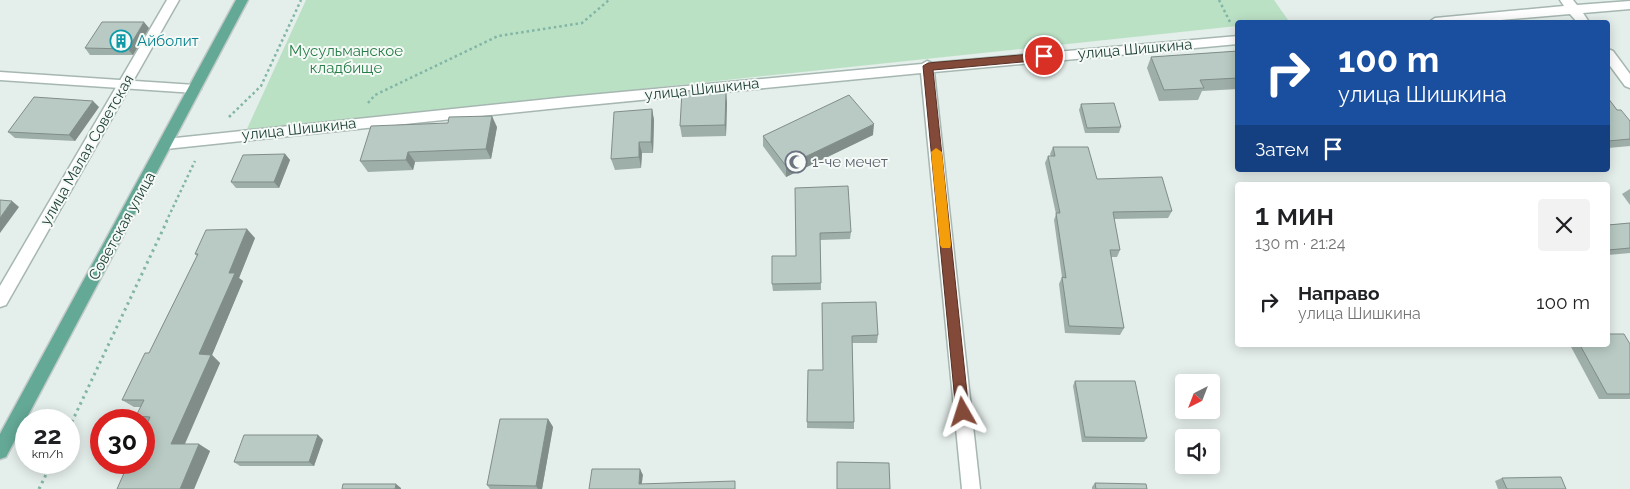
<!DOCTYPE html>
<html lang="ru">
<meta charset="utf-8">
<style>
:root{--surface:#fff;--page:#f2f2f2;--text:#202124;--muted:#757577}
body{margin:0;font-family:Raleway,sans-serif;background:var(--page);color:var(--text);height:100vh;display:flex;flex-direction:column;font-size:19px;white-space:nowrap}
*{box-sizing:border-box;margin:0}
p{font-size:16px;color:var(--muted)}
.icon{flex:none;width:28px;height:28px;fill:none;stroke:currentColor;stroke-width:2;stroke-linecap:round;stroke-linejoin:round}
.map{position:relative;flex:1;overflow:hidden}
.panel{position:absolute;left:1235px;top:182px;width:375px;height:165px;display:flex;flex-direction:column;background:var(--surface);border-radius:5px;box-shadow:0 2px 12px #0003}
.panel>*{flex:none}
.guide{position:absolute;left:1235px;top:20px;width:375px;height:152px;border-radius:5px;box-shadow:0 2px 12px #0003;background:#1a4fa0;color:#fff;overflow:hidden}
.needle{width:32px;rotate:222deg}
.fabs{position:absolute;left:1175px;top:374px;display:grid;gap:10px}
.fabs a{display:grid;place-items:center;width:45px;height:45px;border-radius:5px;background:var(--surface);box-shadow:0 2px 12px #0003;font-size:25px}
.speed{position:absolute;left:15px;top:409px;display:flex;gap:10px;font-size:25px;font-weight:700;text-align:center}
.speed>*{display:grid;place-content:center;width:65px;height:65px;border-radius:50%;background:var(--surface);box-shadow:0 2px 12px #0003;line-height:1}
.speed small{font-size:12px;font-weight:400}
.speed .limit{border:8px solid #d22;background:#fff;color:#111}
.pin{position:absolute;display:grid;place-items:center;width:42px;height:42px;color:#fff;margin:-21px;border:2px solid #fff;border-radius:50%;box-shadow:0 1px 5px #0007}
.me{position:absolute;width:55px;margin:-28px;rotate:354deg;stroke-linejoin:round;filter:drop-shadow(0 0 4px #0008)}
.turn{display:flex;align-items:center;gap:18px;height:105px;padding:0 20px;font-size:22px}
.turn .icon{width:65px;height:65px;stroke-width:2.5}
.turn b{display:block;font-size:35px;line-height:42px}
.then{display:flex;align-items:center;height:48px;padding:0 20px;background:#0003;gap:10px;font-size:19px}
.round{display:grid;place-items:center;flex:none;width:52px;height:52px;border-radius:5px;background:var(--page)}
.headline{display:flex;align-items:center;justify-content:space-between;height:85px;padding:0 20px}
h1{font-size:30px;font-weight:600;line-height:38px}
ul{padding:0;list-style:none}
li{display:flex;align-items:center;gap:15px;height:70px;padding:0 20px}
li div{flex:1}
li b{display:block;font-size:19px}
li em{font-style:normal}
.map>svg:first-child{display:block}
.green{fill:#bbe1c5}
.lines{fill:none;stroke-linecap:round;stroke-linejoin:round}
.service-casing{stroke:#a6b7b1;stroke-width:3}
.minor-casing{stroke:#a6b7b1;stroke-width:3}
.primary-casing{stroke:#c1cac8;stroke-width:3}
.path-far1{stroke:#81b5a5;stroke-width:2.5;stroke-dasharray:2.5 3;stroke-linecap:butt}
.path{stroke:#81b5a5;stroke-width:3;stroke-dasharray:2.5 4;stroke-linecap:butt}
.service{fill:#fff;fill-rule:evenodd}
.minor{fill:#fff;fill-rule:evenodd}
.primary{fill:#64a896;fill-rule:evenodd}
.wall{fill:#9eaea8}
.shaded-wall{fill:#818d88}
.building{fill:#b8cac3;stroke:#818d88}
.route{fill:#844a39;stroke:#563025}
.slow{fill:#f59e0b}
.labels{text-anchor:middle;stroke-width:4;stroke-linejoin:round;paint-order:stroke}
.culture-label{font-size:15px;fill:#0d838f;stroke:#f5faf7;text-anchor:start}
.street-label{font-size:15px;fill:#214239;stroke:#f5faf7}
.park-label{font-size:15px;fill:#277d48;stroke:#f5faf7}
.worship-label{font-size:15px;fill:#5b616d;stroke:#f5faf7;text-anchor:start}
</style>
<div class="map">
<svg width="1630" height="489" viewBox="0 0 1630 489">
<rect width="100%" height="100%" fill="#e4eeea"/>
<polygon class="green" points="306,0 1274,0 1288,20 1238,22 1237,26 246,131"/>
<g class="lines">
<g class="service-casing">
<polygon id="service" points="0,72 195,85 201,89 195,93 0,80"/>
</g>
<g class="minor-casing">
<g id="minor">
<polygon points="167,0 179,0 6,305 0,307 0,286"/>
<polygon points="1560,0 1573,0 1577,5 1630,1 1630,9 1583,13 1589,22 1577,22 1570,14 1478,22 1429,22 1435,18 1564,6"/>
<polygon points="1238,36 1238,44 934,72 980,489 962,489 921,73 568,107 166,149 161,148 159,144 161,140 166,139 568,97 922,64 927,61 932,63"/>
<polygon points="1608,49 1613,51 1630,74 1630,88 1625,86 1608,63"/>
</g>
</g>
<g class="primary-casing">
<polygon id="primary" points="236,0 248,0 6,457 0,459 0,434"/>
</g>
<g class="path-far1">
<polyline points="1219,0 1230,22"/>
<polyline points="368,103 375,95 498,36 582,23 609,0"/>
<polyline points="229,117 261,86 301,0"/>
<polyline points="166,222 195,161"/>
</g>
<g class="path">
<polyline points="69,428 167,221"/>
<polyline points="39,489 52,462"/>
</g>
<use href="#service" class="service"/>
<use href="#minor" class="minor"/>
<use href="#primary" class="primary"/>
</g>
<g class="wall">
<polygon points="149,28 133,55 90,55 85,48"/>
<polygon points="1238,51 1238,89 1202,91 1198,100 1159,101 1147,68 1151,57"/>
<polygon points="1608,98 1617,110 1630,121 1630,146 1608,148"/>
<polygon points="727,102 726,136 682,137 680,126"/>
<polygon points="1081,104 1121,127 1119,133 1085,133 1079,110"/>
<polygon points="99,107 75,141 15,138 8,132"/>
<polygon points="652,109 654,120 653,153 642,153 641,168 615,170 611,159"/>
<polygon points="497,127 491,159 415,162 413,170 368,172 360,161"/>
<polygon points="873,135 786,177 763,146 763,136"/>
<polygon points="1053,147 1097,179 1172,211 1168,218 1114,219 1120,250 1117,257 1111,257 1124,328 1120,335 1065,333 1059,284 1062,277 1054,220 1056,214 1045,163 1048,156 1051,156 1050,154"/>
<polygon points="285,154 290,160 279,188 236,188 231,182"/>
<polygon points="795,188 851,232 850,239 820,240 821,290 773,291 772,284 796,256"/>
<polygon points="1630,189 1630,205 1622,194"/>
<polygon points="1630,223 1630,253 1608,255 1608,225"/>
<polygon points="255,238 239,278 243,281 212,355 220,363 185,444 210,451 194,489 147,423 144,421 144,420 142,420 136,416 141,407 134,407 122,400 149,353 197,256 195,254"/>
<polygon points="822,303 878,335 877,343 852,343 854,422 854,429 807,428 808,370 823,370"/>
<polygon points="1630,344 1630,399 1599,399 1570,345"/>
<polygon points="1075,381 1147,438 1144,442 1082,442 1073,386"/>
<polygon points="548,419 553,427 542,489 490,489 487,485"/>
<polygon points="318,435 323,440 314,466 240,466 234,462"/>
<polygon points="1502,478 1566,489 1498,489 1495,481"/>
<polygon points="1095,483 1147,489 1092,489 1092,487"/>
</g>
<g class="shaded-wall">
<polygon points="144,22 149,28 133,55 128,49"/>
<polygon points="726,90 727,102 726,136 725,125"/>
<polygon points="93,101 99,107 75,141 69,135"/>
<polygon points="652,109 654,120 653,153 651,142"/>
<polygon points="492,116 497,127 491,159 486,149"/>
<polygon points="874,124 873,135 786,177 786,166"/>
<polygon points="639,142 642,153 641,168 639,157"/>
<polygon points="408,152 415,162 413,170 406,160"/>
<polygon points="285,154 290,160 279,188 274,182"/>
<polygon points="12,201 19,207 0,233 0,218"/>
<polygon points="247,229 255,238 239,278 243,281 212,355 220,363 182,450 171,444 199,354 229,273"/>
<polygon points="548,419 553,427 542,489 538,489 536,486"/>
<polygon points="318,435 323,440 314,466 309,462"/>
<polygon points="199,444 210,451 194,489 180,489"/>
<polygon points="640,469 643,475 641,489 639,484"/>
<polygon points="396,484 401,488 401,489 395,489"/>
</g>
<g class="building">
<polygon points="102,22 144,22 128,49 85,48"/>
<polygon points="1238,51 1238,78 1200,80 1204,88 1164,90 1151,57"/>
<polygon points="726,90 725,125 680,126 682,91"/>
<polygon points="849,95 874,124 786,166 763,136"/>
<polygon points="34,97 93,101 69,135 8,132"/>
<polygon points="1608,98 1617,110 1621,110 1630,121 1630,139 1608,141"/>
<polygon points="1114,103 1121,127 1087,128 1081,104"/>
<polygon points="652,109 651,142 639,142 639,157 611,159 614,112"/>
<polygon points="492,116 486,149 408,152 406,160 360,161 371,126 448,123 449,117"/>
<polygon points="1053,147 1088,147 1097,179 1162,177 1172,211 1113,212 1120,250 1110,250 1124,328 1069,326 1062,277 1066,278 1056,213 1060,213 1048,156 1055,156"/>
<polygon points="285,154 274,182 231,182 243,155"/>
<polygon points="848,186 851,232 820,233 821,283 772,284 772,256 796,256 795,188"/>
<polygon points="0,200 12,201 0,218"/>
<polygon points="1630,223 1630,248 1608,250 1608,225"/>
<polygon points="247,229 229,273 235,273 199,354 211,355 171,444 199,444 180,489 117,489 129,462 144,462 144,431 150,417 136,416 144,400 122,400 145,353 149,353 198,254 195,254 206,230"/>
<polygon points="876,302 878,335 852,336 854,422 807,422 808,370 823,370 822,303"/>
<polygon points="1608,334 1624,334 1630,344 1630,394 1607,394 1580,345 1608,345"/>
<polygon points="1075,381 1135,381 1147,438 1085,437"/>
<polygon points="500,419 548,419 536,486 487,485"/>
<polygon points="244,435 318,435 309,462 234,462"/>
<polygon points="837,462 889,463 890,489 837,489"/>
<polygon points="592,469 640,469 639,484 735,481 735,489 589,489"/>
<polygon points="1561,477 1566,489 1507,489 1502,478"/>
<polygon points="1095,483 1146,484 1147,489 1096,489"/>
<polygon points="343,484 396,484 395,489 342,489"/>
</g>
<polygon class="route" points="1044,53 1049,56 1044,60 933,70 969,412 967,416 963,418 958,416 956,412 923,66 928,63"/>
<polygon class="slow" points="936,148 942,152 951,245 950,248 942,248 940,245 931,152"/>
<defs>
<g id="building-ring" transform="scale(1.125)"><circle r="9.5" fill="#f5faf7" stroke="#0f9aa8" stroke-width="1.5"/><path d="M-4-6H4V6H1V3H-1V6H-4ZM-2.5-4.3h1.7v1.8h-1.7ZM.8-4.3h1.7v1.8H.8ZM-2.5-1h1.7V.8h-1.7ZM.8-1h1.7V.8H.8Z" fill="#0f9aa8"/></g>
<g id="mosque-ring" transform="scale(1.125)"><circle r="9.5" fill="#f5faf7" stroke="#6b7280" stroke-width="1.5"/><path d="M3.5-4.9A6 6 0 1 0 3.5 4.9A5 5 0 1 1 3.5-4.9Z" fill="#6b7280"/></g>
</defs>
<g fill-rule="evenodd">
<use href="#building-ring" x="121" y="41"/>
<use href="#mosque-ring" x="796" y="162"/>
</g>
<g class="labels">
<g class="culture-label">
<text x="137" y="46">Айболит</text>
</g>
<g class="street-label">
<text transform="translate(1135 49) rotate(-5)" y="5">улица Шишкина</text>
<text transform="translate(702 89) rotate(-6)" y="5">улица Шишкина</text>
<text transform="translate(299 129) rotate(-6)" y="5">улица Шишкина</text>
<text transform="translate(87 150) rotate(-60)" y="5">улица Малая Советская</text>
<text transform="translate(122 226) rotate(-61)" y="5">Советская улица</text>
</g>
<g class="park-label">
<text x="346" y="56">Мусульманское<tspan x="346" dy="17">кладбище</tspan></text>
</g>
<g class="worship-label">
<text x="812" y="167">1-че мечет</text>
</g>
</g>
</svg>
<div class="fabs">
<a><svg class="needle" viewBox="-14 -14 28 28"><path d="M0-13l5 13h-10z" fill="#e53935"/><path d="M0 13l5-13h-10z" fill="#757577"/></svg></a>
<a><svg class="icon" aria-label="sound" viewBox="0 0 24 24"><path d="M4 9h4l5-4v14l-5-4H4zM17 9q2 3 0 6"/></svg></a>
</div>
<div class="speed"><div>22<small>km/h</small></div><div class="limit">30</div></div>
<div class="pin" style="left:1044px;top:56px;background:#d93025"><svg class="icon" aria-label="arrive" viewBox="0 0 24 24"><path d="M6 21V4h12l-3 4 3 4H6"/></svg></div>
<svg class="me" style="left:963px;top:412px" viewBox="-20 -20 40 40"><path d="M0-17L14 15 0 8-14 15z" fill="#844a39" stroke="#fff" stroke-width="4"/></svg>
<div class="guide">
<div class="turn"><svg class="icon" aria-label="right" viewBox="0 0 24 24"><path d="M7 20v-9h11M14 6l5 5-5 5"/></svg><div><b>100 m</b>улица Шишкина</div></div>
<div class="then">Затем<svg class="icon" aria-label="arrive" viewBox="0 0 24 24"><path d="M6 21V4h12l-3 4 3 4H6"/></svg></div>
</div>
<section class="panel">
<div class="headline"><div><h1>1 мин</h1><p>130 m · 21:24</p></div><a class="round"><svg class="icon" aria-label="close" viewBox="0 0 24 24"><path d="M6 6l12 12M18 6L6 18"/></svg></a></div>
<ul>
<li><svg class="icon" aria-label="right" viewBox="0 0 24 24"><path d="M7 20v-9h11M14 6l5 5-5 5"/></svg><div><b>Направо</b><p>улица Шишкина</p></div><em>100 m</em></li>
</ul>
</section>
</div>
